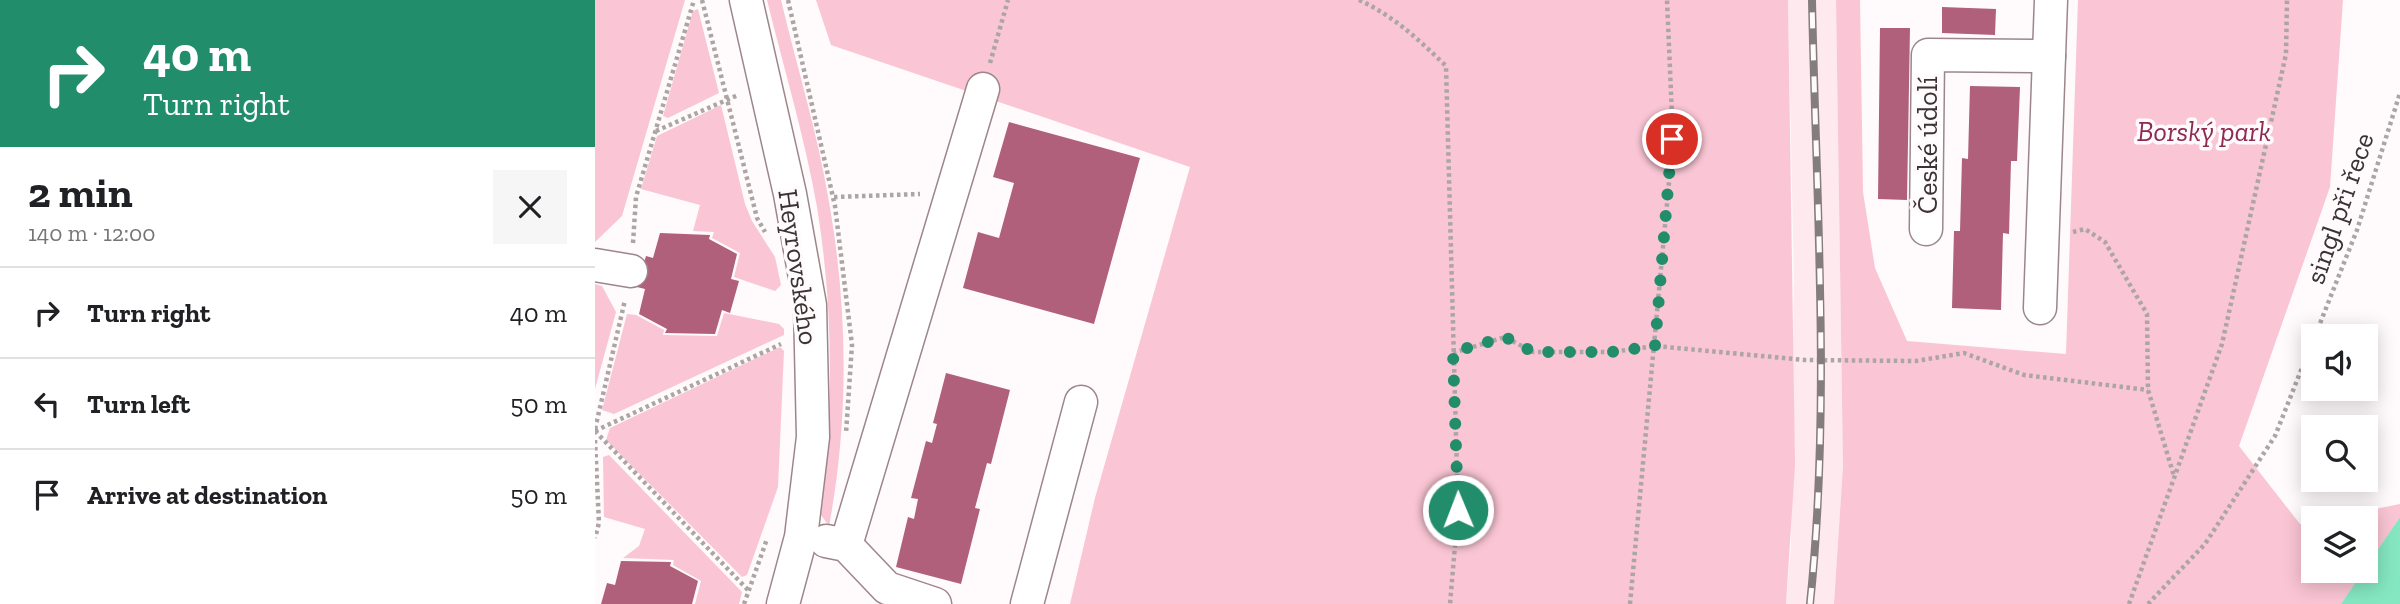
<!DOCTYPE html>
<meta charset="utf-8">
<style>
:root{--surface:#fff;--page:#f6f6f6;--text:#202124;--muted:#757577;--line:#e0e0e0}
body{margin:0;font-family:"Zilla Slab",serif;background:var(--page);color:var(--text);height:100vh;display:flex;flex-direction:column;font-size:26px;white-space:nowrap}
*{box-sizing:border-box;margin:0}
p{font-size:23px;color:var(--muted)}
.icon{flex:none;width:38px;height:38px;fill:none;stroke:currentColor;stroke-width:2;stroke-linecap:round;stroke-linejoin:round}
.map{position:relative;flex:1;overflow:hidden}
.drawer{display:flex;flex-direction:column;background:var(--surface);width:595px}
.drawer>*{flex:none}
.hud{background:#218d6b;color:#fff;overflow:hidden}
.fabs{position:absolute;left:1706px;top:324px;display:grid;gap:14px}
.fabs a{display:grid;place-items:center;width:77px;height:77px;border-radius:0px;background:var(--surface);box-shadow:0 4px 18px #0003;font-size:35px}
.pin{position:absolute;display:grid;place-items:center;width:60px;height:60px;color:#fff;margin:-30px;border:4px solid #fff;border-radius:50%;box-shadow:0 2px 7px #0007}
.me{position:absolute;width:77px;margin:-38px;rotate:359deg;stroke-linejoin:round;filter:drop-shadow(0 0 5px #0008)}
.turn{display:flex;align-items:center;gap:24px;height:147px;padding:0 28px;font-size:32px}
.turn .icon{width:91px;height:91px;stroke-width:2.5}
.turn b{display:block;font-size:49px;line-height:60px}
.round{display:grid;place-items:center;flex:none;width:74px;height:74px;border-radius:0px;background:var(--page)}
.summary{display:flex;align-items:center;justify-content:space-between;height:119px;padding:0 28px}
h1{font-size:42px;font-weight:700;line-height:52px}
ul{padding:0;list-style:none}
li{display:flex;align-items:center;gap:21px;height:91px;padding:0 28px;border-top:2px solid var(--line)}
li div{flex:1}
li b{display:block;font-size:26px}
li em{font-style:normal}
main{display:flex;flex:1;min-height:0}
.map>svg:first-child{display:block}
.built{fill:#fde9ee}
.green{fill:#fac5d4}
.water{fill:#85e7c1}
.building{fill:#b0607b}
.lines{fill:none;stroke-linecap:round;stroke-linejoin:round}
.minor-casing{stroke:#9c868c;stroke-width:35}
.path{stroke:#aca5a6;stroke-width:4.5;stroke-dasharray:3.5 3.5;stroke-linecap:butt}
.minor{stroke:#fff;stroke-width:32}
.rail-casing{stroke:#847d7e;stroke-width:8}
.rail{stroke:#fffafb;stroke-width:5;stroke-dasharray:16;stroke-linecap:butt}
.route{stroke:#218d6b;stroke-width:12;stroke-dasharray:0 21.6}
.labels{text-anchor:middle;stroke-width:7;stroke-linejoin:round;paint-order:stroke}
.park-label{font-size:28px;font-style:italic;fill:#8c2a52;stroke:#fffafb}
.street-label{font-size:28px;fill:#3b3234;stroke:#fffafb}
</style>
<main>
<section class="drawer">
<div class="hud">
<div class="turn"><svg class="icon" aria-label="right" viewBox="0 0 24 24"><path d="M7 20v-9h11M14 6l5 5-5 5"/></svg><div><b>40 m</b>Turn right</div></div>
</div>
<div class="summary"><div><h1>2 min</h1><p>140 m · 12:00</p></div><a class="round"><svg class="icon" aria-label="close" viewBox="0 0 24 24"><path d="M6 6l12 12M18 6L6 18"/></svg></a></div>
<ul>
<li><svg class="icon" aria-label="right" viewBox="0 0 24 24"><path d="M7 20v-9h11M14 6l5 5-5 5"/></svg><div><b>Turn right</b></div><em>40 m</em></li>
<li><svg class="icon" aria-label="left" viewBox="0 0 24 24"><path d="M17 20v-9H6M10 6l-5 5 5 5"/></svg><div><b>Turn left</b></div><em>50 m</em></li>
<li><svg class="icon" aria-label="arrive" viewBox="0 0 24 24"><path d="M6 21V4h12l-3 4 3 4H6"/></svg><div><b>Arrive at destination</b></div><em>50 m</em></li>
</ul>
</section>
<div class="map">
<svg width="1805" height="604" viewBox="0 0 1805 604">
<rect width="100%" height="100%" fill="#fffafb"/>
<polygon class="built" points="1193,0 1241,0 1248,466 1239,604 1191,604 1196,547 1199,278"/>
<g class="green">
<polygon points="0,0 90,0 27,216 0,242"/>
<path d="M172,0H186C202,67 223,135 234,202C253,309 254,420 234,526L226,515C238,411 239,311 222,207C210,138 189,69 172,0Z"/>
<polygon points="221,0 1193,0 1200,465 1191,604 475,604 500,498 595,167 236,45"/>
<polygon points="1241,0 1265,0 1268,192 1280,268 1312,341 1471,354 1483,0 1748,0 1735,187 1644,446 1705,524 1718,521 1718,570 1769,571 1746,604 1239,604 1248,466"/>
<polygon points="103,9 124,93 73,118 68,116 98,11"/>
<polygon points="126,105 150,204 157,221 180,257 186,285 180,291 139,277 145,253 117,238 119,232 98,231 105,205 46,189 62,136"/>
<polygon points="0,284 7,286 21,312 0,389"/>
<polygon points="129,313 184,324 189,329 189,335 19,414 7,410 32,314 41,315 69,330 68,335 122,336"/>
<polygon points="185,347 189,351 183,487 152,575 147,577 11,440 15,428"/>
<polygon points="14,455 147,592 144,604 100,604 106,581 78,565 79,560 28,558 44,546 50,529 9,517 8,457"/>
<polygon points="1805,504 1805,517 1771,568 1771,518 1735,518"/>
</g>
<polygon class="water" points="1805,517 1805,604 1746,604"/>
<g class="building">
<polygon points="1347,7 1401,9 1400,35 1347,33"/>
<polygon points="1285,28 1315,28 1312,200 1283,199"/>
<polygon points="1375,86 1425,87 1422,161 1416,161 1414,234 1408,233 1406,310 1357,308 1359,231 1365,231 1367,158 1373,159"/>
<polygon points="414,122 545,158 499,324 368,288 383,232 404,238 419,183 398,177"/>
<polygon points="65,233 115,235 114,239 142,254 136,279 144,281 135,313 127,310 120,334 70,333 72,329 44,314 50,289 42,287 51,256 58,258"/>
<polygon points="351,373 415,390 396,464 392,463 380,508 385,509 366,584 301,567 313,517 319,519 323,499 316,498 331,441 337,443 342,424 338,423"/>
<polygon points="26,561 76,562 75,566 103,581 97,604 6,604 12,583 20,585"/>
</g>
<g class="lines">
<g class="minor-casing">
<g id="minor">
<polyline points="151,0 195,194 215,305 218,437 206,537 188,604"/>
<polyline points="1331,229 1333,55 1454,56"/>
<polyline points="0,265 36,271"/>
<polyline points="1445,308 1456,0"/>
<polyline points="231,541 251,545 292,588 340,604"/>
<polyline points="251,545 388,89"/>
<polyline points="432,604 486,402"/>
</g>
</g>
<g class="path">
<polyline points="107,0 162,218 170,232"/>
<polyline points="193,0 240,206 257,345 251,433"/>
<path d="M764,0C799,16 824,40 851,66L863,510L855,604"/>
<polyline points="395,63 413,0"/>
<polyline points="61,131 143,95"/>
<polyline points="239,197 325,194"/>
<polyline points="1478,232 1490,229 1510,242 1552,314 1553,390 1579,476"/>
<polyline points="38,243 41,197 99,0"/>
<polyline points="1720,336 1762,230 1805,93"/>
<polyline points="858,353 910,337 938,352 1017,352 1060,346 1210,360 1321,361 1369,353 1429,375 1553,390"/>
<polyline points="0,429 30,300"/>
<polyline points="0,431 186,344"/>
<polyline points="0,431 153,590"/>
<polyline points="0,440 4,523 0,538"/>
<polyline points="149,604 172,539"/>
<polyline points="1035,604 1078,139 1072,0"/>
<polyline points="1534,604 1627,344 1691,54 1692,0"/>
<polyline points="1553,604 1610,544 1680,436 1718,340"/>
</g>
<use href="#minor" class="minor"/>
<g class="rail-casing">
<path id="rail" d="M1215,604C1236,404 1221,200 1217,0"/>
</g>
<use href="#rail" class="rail"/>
</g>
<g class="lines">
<polyline class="route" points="863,510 858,352 910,337 938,352 1017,352 1060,346 1077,139"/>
</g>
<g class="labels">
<g class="park-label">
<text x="1609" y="141">Borský park</text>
</g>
<g class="street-label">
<text transform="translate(1332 145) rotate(-90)" y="10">České údolí</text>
<text transform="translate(1744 208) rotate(-71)" y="10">singl při řece</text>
<text transform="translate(204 267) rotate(82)" y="10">Heyrovského</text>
</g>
</g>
</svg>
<div class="fabs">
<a><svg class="icon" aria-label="sound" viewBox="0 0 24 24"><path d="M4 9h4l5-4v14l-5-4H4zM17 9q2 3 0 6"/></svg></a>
<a><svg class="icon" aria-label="search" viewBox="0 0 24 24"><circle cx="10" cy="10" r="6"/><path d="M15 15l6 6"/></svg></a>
<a><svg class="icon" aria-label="layers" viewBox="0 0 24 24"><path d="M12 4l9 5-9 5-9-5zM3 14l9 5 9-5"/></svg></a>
</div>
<div class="pin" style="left:1077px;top:139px;background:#d93025"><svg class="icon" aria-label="arrive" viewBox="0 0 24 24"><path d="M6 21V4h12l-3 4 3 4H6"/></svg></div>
<svg class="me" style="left:863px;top:510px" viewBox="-20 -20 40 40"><circle r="17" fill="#218d6b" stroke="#fff" stroke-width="3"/><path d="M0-11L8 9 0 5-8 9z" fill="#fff"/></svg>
</div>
</main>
